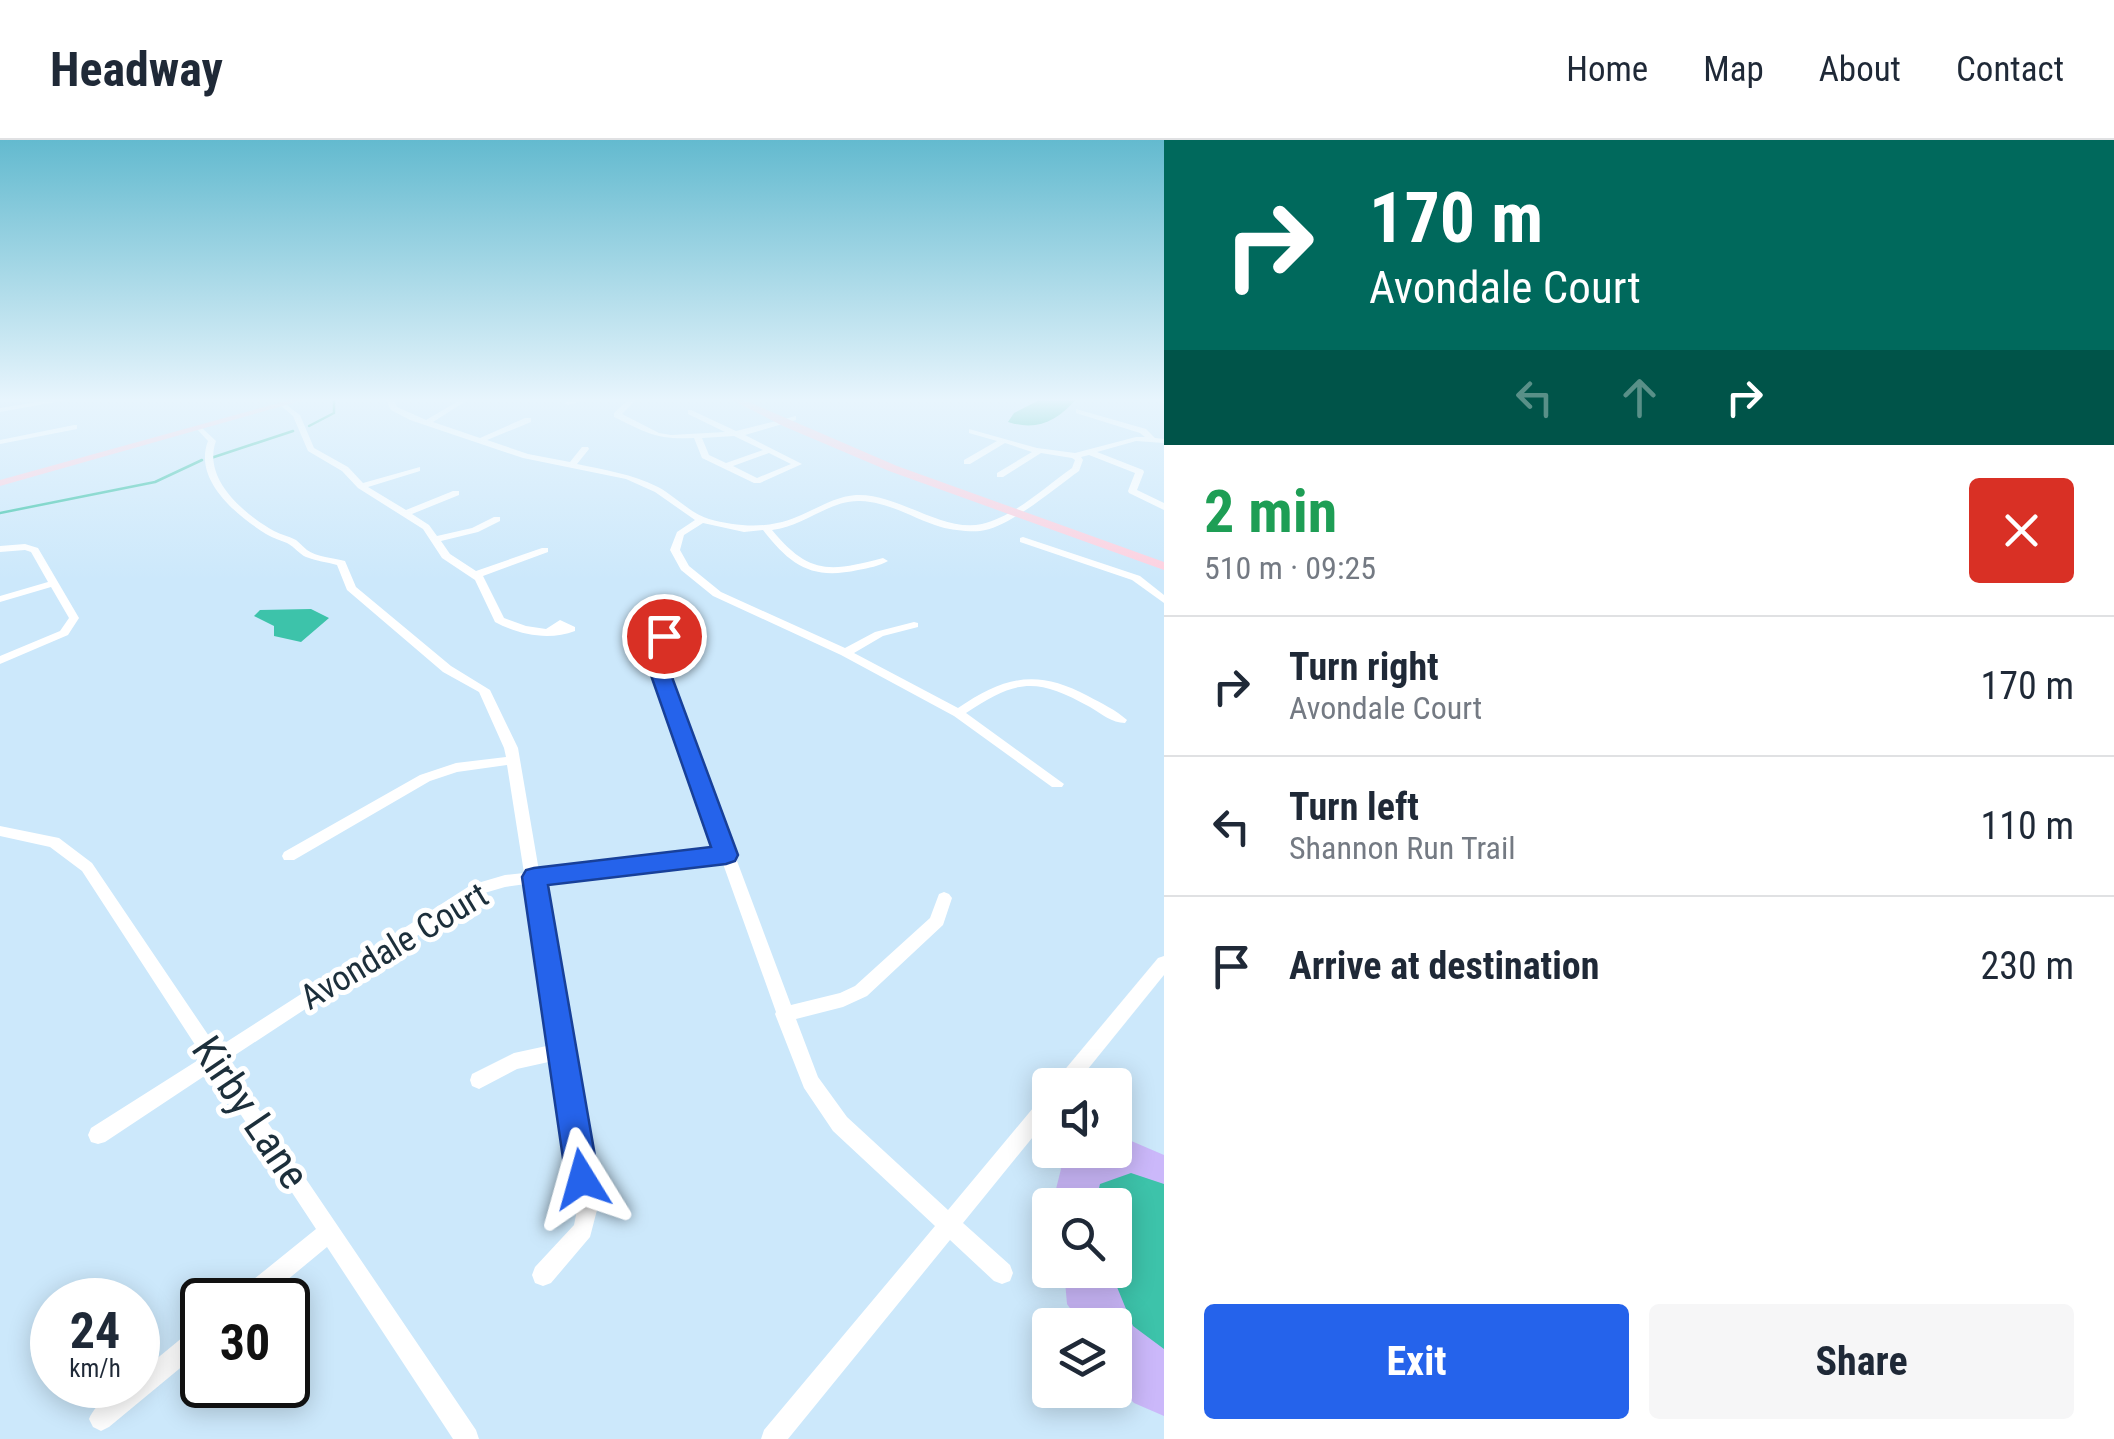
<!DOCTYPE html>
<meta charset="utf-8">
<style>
:root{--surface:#fff;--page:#f6f6f7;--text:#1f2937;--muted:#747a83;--line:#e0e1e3;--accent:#2563eb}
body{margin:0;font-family:"Roboto Condensed",sans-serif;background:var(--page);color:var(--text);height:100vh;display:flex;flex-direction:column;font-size:38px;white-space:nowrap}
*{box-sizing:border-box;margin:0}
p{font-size:32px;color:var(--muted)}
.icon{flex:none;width:55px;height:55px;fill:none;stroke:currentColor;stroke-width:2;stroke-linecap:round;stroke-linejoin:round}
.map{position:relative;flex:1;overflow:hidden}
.drawer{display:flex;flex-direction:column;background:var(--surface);width:950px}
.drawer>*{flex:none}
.banner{background:#00695c;color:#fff;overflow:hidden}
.fabs{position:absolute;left:1032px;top:928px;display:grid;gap:20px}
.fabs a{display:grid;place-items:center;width:100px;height:100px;border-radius:10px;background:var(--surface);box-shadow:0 5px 25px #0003;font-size:50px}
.speed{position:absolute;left:30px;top:1138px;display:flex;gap:20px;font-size:50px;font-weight:700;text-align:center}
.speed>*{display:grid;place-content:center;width:130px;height:130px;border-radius:50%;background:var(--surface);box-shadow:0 5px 25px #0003;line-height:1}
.speed small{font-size:25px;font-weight:400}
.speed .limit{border:5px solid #111;border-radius:15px;background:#fff;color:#111}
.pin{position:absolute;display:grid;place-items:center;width:85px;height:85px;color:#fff;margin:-42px;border:5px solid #fff;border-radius:50%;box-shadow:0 2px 10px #0007}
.me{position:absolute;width:110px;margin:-55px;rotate:352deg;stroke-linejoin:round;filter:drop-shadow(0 0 8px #0008)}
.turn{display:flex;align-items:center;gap:35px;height:210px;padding:0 40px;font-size:45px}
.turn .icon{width:130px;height:130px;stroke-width:2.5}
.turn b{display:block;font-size:70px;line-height:85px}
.lanes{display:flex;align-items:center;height:95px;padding:0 40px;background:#0003;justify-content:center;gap:50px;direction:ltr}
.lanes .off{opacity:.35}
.round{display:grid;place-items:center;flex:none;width:105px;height:105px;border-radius:10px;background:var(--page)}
.headline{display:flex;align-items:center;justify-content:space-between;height:170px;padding:0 40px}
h1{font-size:60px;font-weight:700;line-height:75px;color:#1e9e55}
.cta{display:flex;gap:20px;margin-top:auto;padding:20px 40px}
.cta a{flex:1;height:115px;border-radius:10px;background:var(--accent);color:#fff;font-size:40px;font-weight:700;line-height:115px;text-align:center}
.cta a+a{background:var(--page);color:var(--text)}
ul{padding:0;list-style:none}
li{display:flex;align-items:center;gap:30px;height:140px;padding:0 40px;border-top:2px solid var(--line)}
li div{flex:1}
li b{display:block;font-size:38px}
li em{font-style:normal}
header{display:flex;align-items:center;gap:60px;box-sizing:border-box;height:140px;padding:0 50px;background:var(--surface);border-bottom:2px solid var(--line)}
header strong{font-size:48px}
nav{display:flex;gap:55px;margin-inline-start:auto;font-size:35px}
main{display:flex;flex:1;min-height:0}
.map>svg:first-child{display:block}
.green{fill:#cbb8fa}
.water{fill:#3dc3aa}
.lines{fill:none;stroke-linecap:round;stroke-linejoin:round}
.stream{stroke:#3dc3aa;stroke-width:2.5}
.minor{fill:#fff;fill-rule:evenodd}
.major{fill:#fed0df;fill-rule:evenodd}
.route{fill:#2563eb;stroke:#184099;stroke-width:2.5}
.labels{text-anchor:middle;stroke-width:10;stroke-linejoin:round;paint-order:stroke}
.street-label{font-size:35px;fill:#1c2f3b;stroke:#fff}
.near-street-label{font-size:42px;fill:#1c2f3b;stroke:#fff}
</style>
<header>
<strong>Headway</strong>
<nav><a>Home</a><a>Map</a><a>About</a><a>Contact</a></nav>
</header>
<main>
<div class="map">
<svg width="1164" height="1299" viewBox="0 0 1164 1299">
<rect width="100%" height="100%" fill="#cce8fb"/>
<polygon class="green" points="1115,994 1164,1015 1164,1276 1134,1263 1115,1244 1115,1185 1082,1185 1067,1164 1064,1130 1115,1130 1115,1065 1052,1065 1061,1029 1056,1010 1115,1010"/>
<g class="water">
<path d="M1041,259H1076C1057,282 1036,291 1008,282L1014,273Z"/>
<polygon points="311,469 329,478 301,502 274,496 274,486 254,476 260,470"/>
<polygon points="1131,1033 1164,1044 1164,1209 1133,1186 1110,1130 1115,1130 1115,1065 1095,1065 1100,1044"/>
</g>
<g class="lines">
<g class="stream">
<polyline points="309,286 334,273 334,259"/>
<polyline points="211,318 293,291"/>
<polyline points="0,373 155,342 202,320"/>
</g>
<g class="minor">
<polygon points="57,259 72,259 0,272 0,268"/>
<path d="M386,259H393L397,267L426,280L462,259H469L433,282L480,298L525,278H531V282L487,300L528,314L570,322L582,307H588L589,309L577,324C605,330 632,334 658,347C675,356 691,374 709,379C731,385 755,388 777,383C805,378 828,357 856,355C898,353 942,393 982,384C1015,376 1045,347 1072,328L1075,320L1072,318L1041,313L1003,337H997V333L1032,312L1005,303L970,324H964V320L997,301L969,293V289L1037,308L1075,313L1136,297H1145L1140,293L1076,273V269L1146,289L1155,298L1164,299V303L1136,301L1097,312L1143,330L1144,332L1137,350L1164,363V370L1129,353L1128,351L1135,333L1089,315L1081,317L1083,320L1079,331C1055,348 1009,388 980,391C969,392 952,390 941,387C914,379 890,362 860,361C829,360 803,387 772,390C809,435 830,432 883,418L888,421C879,426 869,428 858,430C812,440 791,426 763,390L744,392L703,383L684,395L680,410L689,426L721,452L845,508L875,492L914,482L918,483V487L883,496L854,513L958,568C1004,537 1036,528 1088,556C1101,563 1116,570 1127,580L1125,583C1112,583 1102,574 1090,567C1036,537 1017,539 966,573L1064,644L1062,647H1052L954,576L841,515L713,456L681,430L670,410L677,392L695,380L655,352L626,339L523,318L410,280L391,270Z"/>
<polygon points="577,259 588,259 568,265 564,263"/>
<path d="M629,259H637L622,274L659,293L671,295L725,292L688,274V270H691L736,291L796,276V280L745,295L802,324L760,343H754L702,318L694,298C657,300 647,293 614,277V273ZM734,296L763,310L726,323L709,315L702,298ZM769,313L791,324L757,338L733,326Z"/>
<polygon points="1153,259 1164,259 1164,263"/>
<path d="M284,263L300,275L314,308L348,327L363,343L420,327V331L368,347L406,370L453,351H459V355L412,374L429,385L437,396L472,388L494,377H500V381L478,392L441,401L450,414L476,431L542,408H548V412L483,436L504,478L526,486L546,489L560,480L575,487V491C549,501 519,495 495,482L475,440L442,418L423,389L358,348L342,331L308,311L293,276L280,265Z"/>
<polygon points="74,285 77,285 77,289 0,304 0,300"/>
<path d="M200,286L216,301C202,339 244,374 274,391C281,395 289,396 296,400C300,403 303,407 307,410C316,417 334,418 345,421L356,447L451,526L490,550L518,608L539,731L718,710L650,521C652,505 655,494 670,488L676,491L664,504L662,521L791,865L840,853L855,846L930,778L939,754L944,752L949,754L952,758L943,785L867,856L843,867L796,879L818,937L847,977L948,1070L1043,956L1050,953V976L963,1083L1010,1125L1013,1133L1010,1141L1002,1144L994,1141L950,1100L788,1299H761L764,1290L935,1086L833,991L804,948L775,874L776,872L722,721L541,743L597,1070L590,1097L551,1143L543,1146L535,1143L532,1135L535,1127L574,1085L577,1070L553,921L517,929L479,949L472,946L470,940L472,934L514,913L551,905L526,744L505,747L481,754L226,921L476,1290L479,1299H453L327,1107L263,1160H235L238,1152L316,1089L212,931L105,1002L98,1004L91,1002L88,995L91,988L203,917L82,731L50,707L0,696V686L59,698L92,723L217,908L471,745L505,735L524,733L507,625L457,632L430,641L294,720H284L282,716L284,712L420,635L456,623L506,617L504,608L479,552L443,532L347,450L337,425C327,422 316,421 306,417C299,414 295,407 287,403C280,400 273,398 266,394C236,375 193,340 208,301L196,288Z"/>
<polygon points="1023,397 1140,436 1164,455 1164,463 1132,440 1020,402 1020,398"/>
<polygon points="25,404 38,408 79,478 68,495 0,524 0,516 60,491 69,478 51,447 0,462 0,456 48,442 31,412 25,410 0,412 0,406"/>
<polygon points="1164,816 1164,835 1075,945 1055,945 1057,939 1158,818"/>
<path d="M202,1185V1210L109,1287L101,1291L93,1287L89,1279C96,1262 119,1245 138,1245V1234L194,1188Z"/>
</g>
<g class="major">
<polygon points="293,259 307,259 0,346 0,340"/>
<polygon points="730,259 742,259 897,326 1164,422 1164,430 889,331 783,286"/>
</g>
</g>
<linearGradient id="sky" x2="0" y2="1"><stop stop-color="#63bacf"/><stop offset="0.59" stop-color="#e8f5fd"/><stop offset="1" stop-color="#e8f5fd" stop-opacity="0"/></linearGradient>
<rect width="1164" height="440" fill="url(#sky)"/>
<path class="route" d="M664,490L674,496L666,507V521L738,715L735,721L726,724L548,745L599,1039L594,1050L582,1055L571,1050L566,1039L522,737L526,730L534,728L711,707L646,521C647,508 650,494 664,490Z"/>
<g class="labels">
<g class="street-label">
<text transform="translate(394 806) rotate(-31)" y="12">Avondale Court</text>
</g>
<g class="near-street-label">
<text transform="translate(251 972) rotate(56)" y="15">Kirby Lane</text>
</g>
</g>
</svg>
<div class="fabs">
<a><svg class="icon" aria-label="sound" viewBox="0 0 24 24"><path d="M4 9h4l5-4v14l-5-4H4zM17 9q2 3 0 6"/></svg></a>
<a><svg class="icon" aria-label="search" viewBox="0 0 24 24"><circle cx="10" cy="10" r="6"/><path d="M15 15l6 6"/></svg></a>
<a><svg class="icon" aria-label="layers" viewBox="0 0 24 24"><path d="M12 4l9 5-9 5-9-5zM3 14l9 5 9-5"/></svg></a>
</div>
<div class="speed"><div>24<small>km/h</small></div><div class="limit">30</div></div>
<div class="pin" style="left:664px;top:496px;background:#d93025"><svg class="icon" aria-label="arrive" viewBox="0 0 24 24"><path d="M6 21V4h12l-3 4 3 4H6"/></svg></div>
<svg class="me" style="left:582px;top:1039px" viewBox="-20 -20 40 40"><path d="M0-17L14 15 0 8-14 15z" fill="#2563eb" stroke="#fff" stroke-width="4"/></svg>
</div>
<section class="drawer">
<div class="banner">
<div class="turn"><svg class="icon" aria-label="right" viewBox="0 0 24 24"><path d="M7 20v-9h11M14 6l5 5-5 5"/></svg><div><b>170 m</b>Avondale Court</div></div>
<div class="lanes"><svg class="icon off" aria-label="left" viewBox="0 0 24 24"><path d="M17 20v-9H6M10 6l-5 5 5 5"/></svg><svg class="icon off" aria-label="ahead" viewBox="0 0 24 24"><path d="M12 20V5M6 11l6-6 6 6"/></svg><svg class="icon" aria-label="right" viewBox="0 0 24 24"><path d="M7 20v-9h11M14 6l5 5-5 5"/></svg></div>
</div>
<div class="headline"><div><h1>2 min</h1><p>510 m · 09:25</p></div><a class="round" style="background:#d93025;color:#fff"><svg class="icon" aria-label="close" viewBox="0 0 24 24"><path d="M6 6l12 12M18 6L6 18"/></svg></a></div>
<ul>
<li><svg class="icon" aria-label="right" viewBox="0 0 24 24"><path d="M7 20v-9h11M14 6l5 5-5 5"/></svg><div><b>Turn right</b><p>Avondale Court</p></div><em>170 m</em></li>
<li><svg class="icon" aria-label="left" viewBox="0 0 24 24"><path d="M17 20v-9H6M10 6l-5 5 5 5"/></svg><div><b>Turn left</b><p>Shannon Run Trail</p></div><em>110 m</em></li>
<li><svg class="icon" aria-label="arrive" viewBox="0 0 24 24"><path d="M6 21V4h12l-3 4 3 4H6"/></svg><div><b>Arrive at destination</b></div><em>230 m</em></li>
</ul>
<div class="cta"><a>Exit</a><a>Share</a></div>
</section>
</main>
